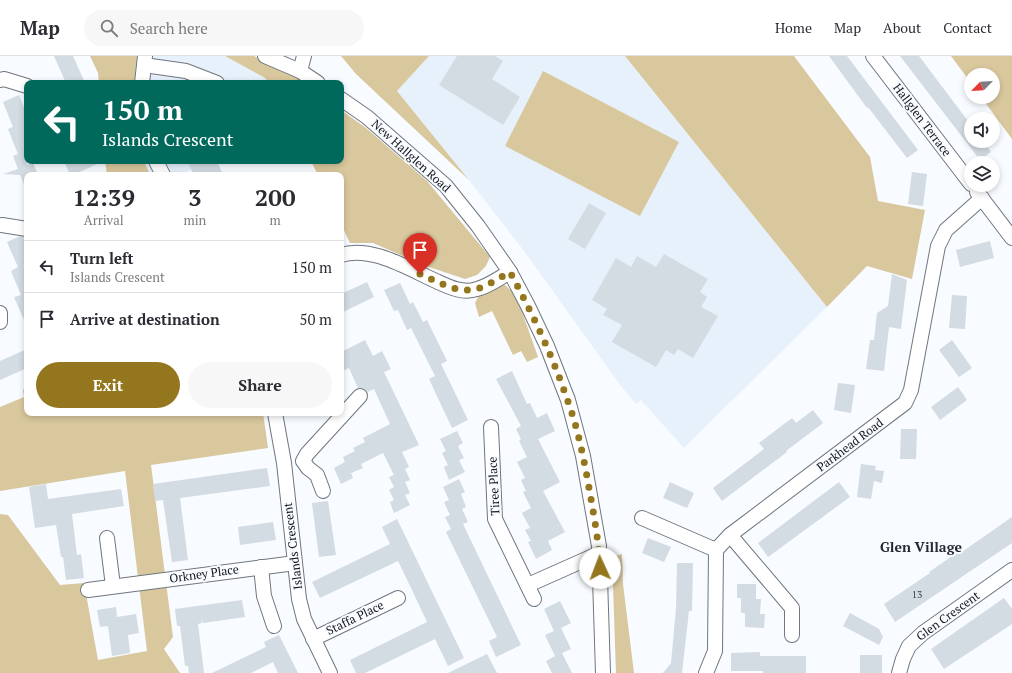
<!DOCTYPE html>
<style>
:root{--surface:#fff;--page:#f7f7f7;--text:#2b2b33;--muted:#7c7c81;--line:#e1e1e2;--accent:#93761d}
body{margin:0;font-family:"PT Serif",serif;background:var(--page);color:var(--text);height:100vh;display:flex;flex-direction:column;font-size:15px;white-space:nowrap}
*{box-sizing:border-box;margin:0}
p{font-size:13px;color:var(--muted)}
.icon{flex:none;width:22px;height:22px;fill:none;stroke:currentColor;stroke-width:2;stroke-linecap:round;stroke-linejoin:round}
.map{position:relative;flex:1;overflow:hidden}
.details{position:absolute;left:24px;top:116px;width:320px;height:244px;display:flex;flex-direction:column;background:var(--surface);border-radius:8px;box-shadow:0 2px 6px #0003}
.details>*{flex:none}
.top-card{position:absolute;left:24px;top:24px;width:320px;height:84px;border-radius:8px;box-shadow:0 2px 6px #0003;background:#00695c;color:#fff;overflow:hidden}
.needle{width:26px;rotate:246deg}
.buttons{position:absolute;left:964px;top:12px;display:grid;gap:8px}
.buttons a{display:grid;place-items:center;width:36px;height:36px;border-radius:50%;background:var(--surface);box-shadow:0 2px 6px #0003;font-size:20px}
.pin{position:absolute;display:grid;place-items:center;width:34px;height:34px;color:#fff;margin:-41px -17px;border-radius:50% 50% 50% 0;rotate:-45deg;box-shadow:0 0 4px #0007}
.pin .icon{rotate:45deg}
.me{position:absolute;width:44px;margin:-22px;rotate:358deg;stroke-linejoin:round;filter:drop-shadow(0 0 3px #0008)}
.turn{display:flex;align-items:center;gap:14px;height:84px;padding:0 12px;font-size:18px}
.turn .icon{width:52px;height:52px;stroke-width:2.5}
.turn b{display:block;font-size:28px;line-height:34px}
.eta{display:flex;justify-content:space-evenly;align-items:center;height:68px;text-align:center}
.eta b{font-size:24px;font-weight:700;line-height:28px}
.cta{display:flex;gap:8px;margin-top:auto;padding:8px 12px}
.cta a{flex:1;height:46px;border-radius:24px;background:var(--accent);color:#fff;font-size:16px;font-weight:700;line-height:46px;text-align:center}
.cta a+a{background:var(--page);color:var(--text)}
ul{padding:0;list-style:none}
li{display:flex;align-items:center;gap:12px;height:52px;padding:0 12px;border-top:1px solid var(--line)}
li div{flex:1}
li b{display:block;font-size:15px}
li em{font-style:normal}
header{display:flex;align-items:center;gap:24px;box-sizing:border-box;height:56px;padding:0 20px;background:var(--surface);border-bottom:1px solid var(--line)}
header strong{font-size:19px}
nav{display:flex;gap:22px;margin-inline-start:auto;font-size:14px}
.search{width:280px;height:36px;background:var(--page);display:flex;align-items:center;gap:10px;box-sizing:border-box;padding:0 14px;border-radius:22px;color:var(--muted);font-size:15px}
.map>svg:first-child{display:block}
.built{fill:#e6f1fc}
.green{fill:#d9c89d}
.building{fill:#d3dbe3}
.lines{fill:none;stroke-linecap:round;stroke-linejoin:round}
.minor-casing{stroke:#6f767e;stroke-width:16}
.minor{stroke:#fff;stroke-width:14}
.route{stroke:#93761d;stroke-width:7;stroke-dasharray:0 12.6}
.labels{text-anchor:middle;stroke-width:4;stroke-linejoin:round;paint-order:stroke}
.number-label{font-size:10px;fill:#44494d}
.street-label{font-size:12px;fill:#15181b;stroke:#f8fbff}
.quarter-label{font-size:14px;font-weight:bold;fill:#252a31;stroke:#f8fbff}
</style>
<header>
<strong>Map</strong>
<div class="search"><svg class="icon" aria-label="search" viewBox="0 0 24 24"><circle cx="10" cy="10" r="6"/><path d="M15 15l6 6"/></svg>Search here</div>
<nav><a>Home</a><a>Map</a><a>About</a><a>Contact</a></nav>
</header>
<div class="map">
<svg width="1012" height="617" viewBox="0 0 1012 617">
<rect width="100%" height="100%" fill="#f8fbff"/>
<g class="built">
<polygon points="137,0 225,0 265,22 269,27 134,27"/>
<polygon points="429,0 625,0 827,251 684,392 641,344 636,348 621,330 524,195 469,124 397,35"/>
<polygon points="144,105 210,105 179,119 150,119"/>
</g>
<g class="green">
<polygon points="90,0 137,0 134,27 99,27 98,17"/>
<polygon points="225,0 254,0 297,22 304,27 269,27 265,22"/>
<polygon points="341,0 429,0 397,35 469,124 356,18"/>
<polygon points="625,0 794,0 870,101 878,145 925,154 912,223 867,210 827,251"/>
<polygon points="951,0 1012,0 1012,83 981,41 993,41 993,19 971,19 971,27"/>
<polygon points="543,15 679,86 640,160 505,90"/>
<polygon points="341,54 366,72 427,125 490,201 486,210 477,219 465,223 426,210 373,187 350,187 341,168 341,119 318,119 311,105 341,105"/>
<polygon points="105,105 144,105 150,119 107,119"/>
<path d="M505,229L516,239L538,301L527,306L521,295L513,299L492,255L479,261L475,247C483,231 489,231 505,229Z"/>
<polygon points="26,330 27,330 27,357 263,357 268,392 151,409 173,581 164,593 180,617 0,617 0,458 8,459 60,529 84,527 98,604 147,595 125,415 0,435 0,351 24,341 23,334"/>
<polygon points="622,498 623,528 634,617 616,617 612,501"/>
</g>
<g class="building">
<polygon points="54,0 73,0 85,27 66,27"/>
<polygon points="457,0 495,0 503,5 492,23 520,41 503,69 439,29"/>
<polygon points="829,0 847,0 918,94 907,102 868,51 867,52"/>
<polygon points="900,0 919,0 971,69 971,85 983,85 991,96 980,104"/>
<polygon points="19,39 27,59 27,109 33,107 38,119 27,119 27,135 20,119 3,118 18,113 13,100 18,98 8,73 13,71 3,46"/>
<polygon points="64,105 104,105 73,119 70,119"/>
<polygon points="187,105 217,105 223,119 194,119"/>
<polygon points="912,116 927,118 923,150 908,148"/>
<polygon points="589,147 606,157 585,193 568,183"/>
<polygon points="20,180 24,181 27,189 27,271 14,241 21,239 11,215 18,211 7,186"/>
<polygon points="990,185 994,202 960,211 956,194"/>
<polygon points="664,198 708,223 700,236 707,241 701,251 718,260 693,302 678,293 674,299 666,294 656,311 612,286 622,269 603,259 607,253 592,244 616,202 631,211 637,200 656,211"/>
<polygon points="892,218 907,224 901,273 889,271 884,315 866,313 870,284 874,284 877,257 888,250"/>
<polygon points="367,226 374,241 341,257 341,238"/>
<polygon points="400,227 410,248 413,246 423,266 427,264 447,305 441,308 468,364 452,372 429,323 435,320 411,272 407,274 398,254 394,255 384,234"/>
<polygon points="952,239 967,240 965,273 949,272"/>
<polygon points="365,284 373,300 382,295 391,313 384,316 419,389 402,396 409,411 405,413 410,424 405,426 410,437 405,439 410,449 394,457 390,446 394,444 389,434 394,431 389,421 394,419 383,397 361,408 363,412 351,417 353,422 341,428 334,412 345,406 343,401 355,395 353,392 365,386 363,382 390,368 374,333 368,336 362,332 358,332 349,312 341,316 341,296"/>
<polygon points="952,284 972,312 959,321 939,294"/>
<polygon points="27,293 27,312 0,324 0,305"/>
<polygon points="512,315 527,348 530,347 537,362 547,357 555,375 538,383 560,426 543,435 565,476 548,485 552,494 536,503 528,486 531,485 525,474 530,472 522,457 531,452 523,436 526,435 521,424 525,422 517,406 527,401 519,385 521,383 516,373 521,370 496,323"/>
<polygon points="838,327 855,329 851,357 834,354"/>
<polygon points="958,331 967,344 940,364 931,351"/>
<polygon points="813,354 823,367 786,395 787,396 722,445 713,432 764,393 759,387 792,362 796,367"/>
<polygon points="901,373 917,373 916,403 900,403"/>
<polygon points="457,375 463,387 458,390 464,402 459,404 465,416 449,424 444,411 448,409 442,397 446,395 440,383"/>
<polygon points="861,408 876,410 875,414 884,415 882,427 874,425 871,443 857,441"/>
<polygon points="267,412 270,430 180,442 188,504 172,506 163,444 155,445 153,428"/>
<polygon points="459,423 465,436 461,438 466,451 462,453 468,466 463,468 521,589 496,601 489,585 497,581 446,476 451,473 445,461 450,459 444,446 449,444 443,431"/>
<polygon points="670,426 694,437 687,452 663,442"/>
<polygon points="839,426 850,441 768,501 758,487"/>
<polygon points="46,428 48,443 121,433 124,450 72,458 77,499 81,498 84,522 66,524 63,501 61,501 56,469 35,472 29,431"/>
<polygon points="328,445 336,499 319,501 312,447"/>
<polygon points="1012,461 1012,487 895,566 884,548 930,517 929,516 958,496 959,498"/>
<polygon points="397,463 464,602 448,610 435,583 365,617 356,617 350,604 427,566 412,534 398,505 320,542 312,526 390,488 382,471"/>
<polygon points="273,466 276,484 240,489 238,471"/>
<polygon points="648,482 671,491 664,506 642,497"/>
<polygon points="677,507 693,507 692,555 689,555 682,617 663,617 671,607 676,552"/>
<polygon points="737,528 756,528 756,543 761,543 760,558 765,558 764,572 745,571 745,557 741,557 741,542 737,542"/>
<polygon points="1004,542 1012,553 1012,568 944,613 931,593"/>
<polygon points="242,544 245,561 203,567 201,563 202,567 198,568 204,617 189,617 188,610 185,610 180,570 177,570 175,553"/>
<polygon points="560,545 571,567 561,572 571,593 562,597 572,617 552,617 546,605 557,599 555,600 545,579 554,575 544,553"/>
<polygon points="116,551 117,561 136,558 139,577 128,579 130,597 112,600 108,570 100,571 97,554"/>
<polygon points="850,557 879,573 883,581 879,589 843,570"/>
<polygon points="279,579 298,617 278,617 273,606 251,617 212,617 266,591 264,586"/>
<polygon points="760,596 760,600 806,600 806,617 763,617 763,615 731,615 731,597"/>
<polygon points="487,598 497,617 448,617"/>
<rect x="860" y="599" width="22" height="18"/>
</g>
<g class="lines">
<g class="minor-casing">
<g id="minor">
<polyline points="265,0 300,15 318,27"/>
<polyline points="873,0 971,128"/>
<polyline points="144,9 186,15 217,27"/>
<polyline points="300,15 304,0"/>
<polyline points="0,24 4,23 27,30"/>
<polyline points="142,27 145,0"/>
<polyline points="341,43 367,61 446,130 478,170 510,216 528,250 547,290 568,344 583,400 599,490 603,617"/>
<polyline points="156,105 163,119"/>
<polyline points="977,136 1012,182"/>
<polyline points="2,169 27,173"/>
<path d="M341,199C371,189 409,213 436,225C449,231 463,238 477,233C489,230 499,222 510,216"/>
<polyline points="0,257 0,266"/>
<polyline points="275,357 284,407 299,543 304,563 330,617"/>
<polyline points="491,371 495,463 534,543"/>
<polyline points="323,435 317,419 308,412 303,405 307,398 360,340"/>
<polyline points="642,462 716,494"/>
<polyline points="730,479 792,552 792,579"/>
<polyline points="107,482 113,530"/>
<polyline points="261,511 264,540 274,570"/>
<polyline points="528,529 600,497"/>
<polyline points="88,534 295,507"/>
<polyline points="313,583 398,542"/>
<polyline points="706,617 715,595 716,494 730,479 905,347 911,334 938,190 946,174 982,142"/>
<polyline points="899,617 903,603 909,590 923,577 1012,514"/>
</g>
</g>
<use href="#minor" class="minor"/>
</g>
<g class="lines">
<path class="route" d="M420,218C437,225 457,238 476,233C488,230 499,222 510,216C532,257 552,298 567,343C579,375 585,409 591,443C595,466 599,488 600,512"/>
</g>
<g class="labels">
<g class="number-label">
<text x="917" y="542">13</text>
</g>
<g class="street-label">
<text transform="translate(922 64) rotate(53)" y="4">Hallglen Terrace</text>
<text transform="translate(411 100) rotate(42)" y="4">New Hallglen Road</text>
<text transform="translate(850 389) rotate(-37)" y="4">Parkhead Road</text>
<text transform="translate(494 430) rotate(-93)" y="4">Tiree Place</text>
<text transform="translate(293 490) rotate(-97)" y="4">Islands Crescent</text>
<text transform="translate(204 518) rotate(-8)" y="4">Orkney Place</text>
<text transform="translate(948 560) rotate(-36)" y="4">Glen Crescent</text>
<text transform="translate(355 562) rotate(-26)" y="4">Staffa Place</text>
</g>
<g class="quarter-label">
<text x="921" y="496">Glen Village</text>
</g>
</g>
</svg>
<div class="buttons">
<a><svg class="needle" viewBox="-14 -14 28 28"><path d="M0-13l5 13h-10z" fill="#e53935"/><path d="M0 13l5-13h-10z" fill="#7c7c81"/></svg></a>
<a><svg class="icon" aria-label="sound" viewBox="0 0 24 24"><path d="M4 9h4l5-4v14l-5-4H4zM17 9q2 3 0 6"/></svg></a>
<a><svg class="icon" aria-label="layers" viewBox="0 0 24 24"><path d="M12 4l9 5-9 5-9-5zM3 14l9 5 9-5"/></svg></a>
</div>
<div class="pin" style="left:420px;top:218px;background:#d93025"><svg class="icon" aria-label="arrive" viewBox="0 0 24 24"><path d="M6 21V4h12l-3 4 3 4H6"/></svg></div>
<svg class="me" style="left:600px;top:512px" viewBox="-20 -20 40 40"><circle r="19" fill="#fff"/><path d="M0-13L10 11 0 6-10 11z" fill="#93761d"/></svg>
<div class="top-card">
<div class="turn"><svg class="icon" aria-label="left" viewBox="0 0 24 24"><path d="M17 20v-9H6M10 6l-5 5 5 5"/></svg><div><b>150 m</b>Islands Crescent</div></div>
</div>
<section class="details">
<div class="eta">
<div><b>12:39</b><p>Arrival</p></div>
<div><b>3</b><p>min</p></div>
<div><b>200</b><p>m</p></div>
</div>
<ul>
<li><svg class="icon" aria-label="left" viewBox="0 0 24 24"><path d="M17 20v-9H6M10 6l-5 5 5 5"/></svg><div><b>Turn left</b><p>Islands Crescent</p></div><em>150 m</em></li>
<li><svg class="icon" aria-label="arrive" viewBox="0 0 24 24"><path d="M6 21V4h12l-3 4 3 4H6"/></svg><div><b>Arrive at destination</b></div><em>50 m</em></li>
</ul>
<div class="cta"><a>Exit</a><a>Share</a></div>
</section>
</div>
